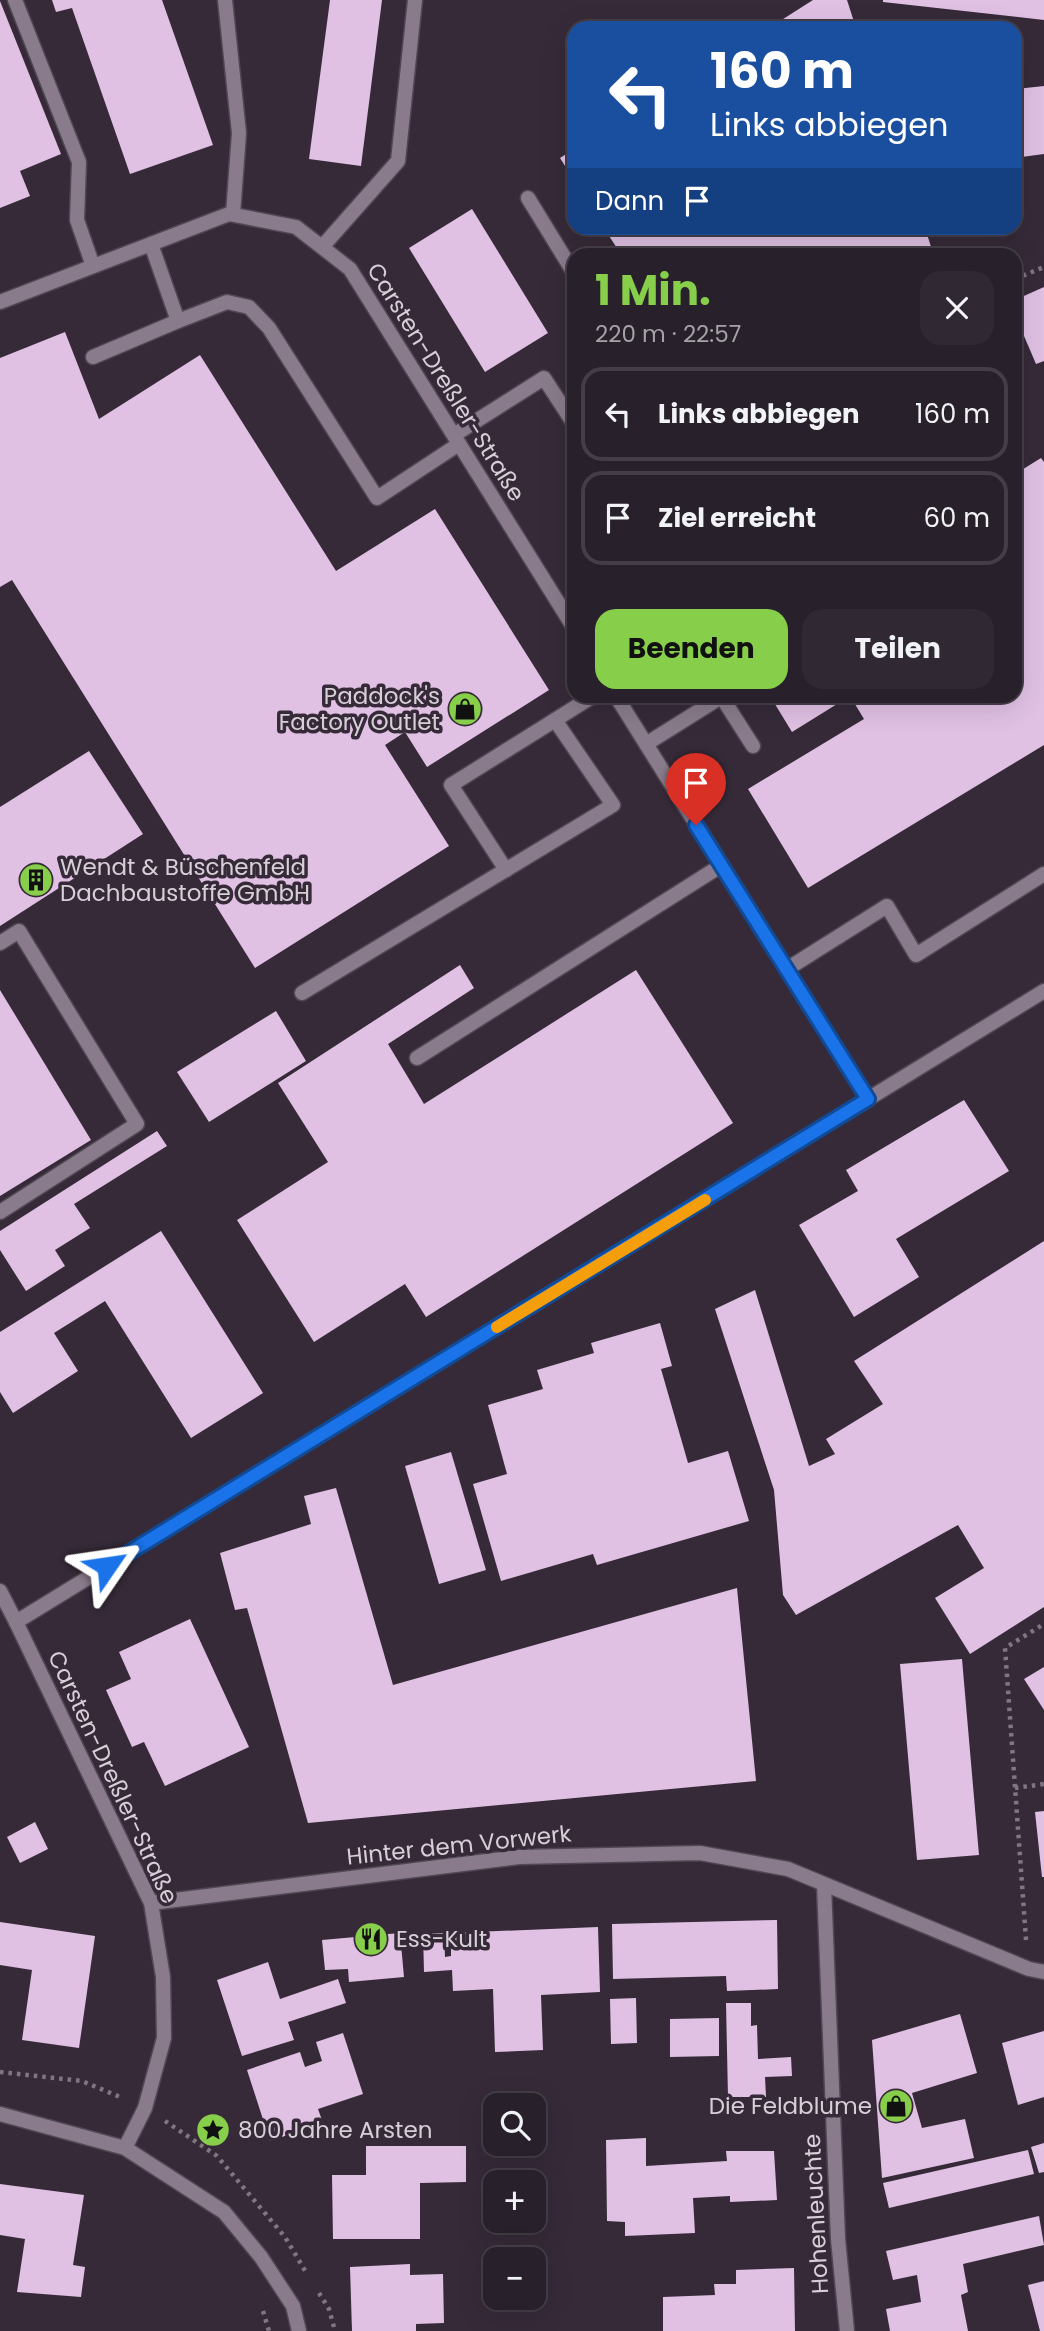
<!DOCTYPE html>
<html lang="de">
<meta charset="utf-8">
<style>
:root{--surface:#28202a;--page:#302832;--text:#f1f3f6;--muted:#a5a3a8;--line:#443e47;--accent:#87cf4b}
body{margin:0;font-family:Poppins,sans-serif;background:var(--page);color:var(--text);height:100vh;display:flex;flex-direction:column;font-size:26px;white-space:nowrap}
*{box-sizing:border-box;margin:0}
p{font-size:23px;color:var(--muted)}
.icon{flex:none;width:38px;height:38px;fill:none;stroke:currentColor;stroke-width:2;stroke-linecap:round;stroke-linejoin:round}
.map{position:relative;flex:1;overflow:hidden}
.panel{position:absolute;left:567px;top:248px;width:455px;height:455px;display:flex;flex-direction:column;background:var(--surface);border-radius:21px;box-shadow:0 7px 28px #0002,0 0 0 2px var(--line)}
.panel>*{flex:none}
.top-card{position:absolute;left:567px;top:21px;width:455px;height:214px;border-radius:21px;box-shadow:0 7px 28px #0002,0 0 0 2px var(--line);background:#1a4fa0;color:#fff;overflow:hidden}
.fabs{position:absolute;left:483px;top:2093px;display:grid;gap:14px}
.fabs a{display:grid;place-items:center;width:63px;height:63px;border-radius:14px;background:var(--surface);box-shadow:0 7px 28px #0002,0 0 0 2px var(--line);font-size:35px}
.pin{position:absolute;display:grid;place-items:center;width:60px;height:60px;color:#fff;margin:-72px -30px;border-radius:50% 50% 50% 0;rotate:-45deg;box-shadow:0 0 7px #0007}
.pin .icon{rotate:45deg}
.me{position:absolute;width:77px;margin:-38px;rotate:58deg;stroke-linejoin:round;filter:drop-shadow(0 0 5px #0008)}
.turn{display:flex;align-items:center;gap:24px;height:147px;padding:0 28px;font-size:32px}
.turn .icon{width:91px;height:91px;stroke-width:2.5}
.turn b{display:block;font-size:49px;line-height:60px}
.then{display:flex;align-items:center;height:66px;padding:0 28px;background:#0003;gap:14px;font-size:26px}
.round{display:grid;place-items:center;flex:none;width:74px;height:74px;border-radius:21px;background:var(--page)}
.headline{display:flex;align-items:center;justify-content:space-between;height:119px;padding:0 28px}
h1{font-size:42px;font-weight:700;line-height:52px;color:var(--accent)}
.primary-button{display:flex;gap:14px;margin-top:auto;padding:14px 28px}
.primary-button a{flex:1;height:80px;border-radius:21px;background:var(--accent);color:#111;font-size:28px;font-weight:700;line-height:80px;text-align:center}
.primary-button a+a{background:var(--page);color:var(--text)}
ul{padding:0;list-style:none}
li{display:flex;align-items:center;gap:21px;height:94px;margin:0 14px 10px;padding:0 14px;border:4px solid var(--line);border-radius:21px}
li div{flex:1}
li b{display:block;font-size:26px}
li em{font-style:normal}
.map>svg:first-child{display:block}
.building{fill:#e0c1e4}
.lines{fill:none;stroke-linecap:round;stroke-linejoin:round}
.service-casing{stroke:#514753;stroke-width:17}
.minor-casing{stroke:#514753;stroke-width:17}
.tertiary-casing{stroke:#514753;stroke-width:17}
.path{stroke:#807681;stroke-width:4.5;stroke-dasharray:3.5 5;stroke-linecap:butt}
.service{stroke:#897b8b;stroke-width:14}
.minor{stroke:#897b8b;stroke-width:14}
.tertiary{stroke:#897b8b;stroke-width:14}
.route-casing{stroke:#114b97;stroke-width:18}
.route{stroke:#1a73e8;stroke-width:12}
.slow{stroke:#f59e0b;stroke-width:12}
.labels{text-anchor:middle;stroke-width:7;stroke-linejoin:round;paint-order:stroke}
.street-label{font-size:23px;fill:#d7cfd8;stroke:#362a38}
.poi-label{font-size:23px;fill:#d7cfd8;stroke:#362a38;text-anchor:start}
</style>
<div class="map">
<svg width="1044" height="2331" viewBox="0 0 1044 2331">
<rect width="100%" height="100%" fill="#362a38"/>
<g class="building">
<polygon points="52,0 162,0 213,145 130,174 72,8 56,12"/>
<polygon points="330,0 382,0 361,166 309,159"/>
<polygon points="813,0 847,0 856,28 769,28"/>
<polygon points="883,0 1044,0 1044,20 883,2"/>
<polygon points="0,1 61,154 20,171 30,196 0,208"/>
<polygon points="1044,86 1044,154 1015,158 1015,89"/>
<polygon points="574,149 574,180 560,158"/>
<polygon points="472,209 548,333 485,372 409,248"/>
<polygon points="604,228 925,228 934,256 622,256"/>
<polygon points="1044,287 1044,361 1036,364 1015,315 1015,300"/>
<polygon points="65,332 99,419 200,355 336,571 435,509 549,690 427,767 405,732 385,745 449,846 255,968 12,580 0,587 0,358"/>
<polygon points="1041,458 1044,462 1044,745 808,888 748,789 864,719 850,696 1015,696 1015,474"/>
<polygon points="770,696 850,696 792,732"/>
<polygon points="89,751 143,834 0,926 0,807"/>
<polygon points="460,965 474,988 388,1044 424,1104 636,970 733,1123 426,1317 405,1284 314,1342 237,1220 328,1162 278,1083"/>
<polygon points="0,990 91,1140 0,1196"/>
<polygon points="276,1011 306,1061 209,1122 177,1072"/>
<polygon points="964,1100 1009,1171 896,1239 919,1277 854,1317 799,1225 858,1191 846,1170"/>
<polygon points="157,1131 167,1146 74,1204 90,1228 55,1250 65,1266 26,1291 0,1250 0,1231"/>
<polygon points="161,1231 263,1393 191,1438 105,1301 54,1333 78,1371 13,1413 0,1392 0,1332"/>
<polygon points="1044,1241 1044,1607 970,1654 935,1598 984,1568 958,1525 796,1615 783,1595 774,1490 715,1309 755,1290 809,1466 835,1454 826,1439 883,1404 854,1361"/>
<polygon points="660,1323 672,1366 661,1369 688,1463 728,1451 749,1521 597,1565 593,1554 501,1581 473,1484 507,1474 488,1405 543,1389 537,1370 594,1353 591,1343"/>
<polygon points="451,1452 486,1570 439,1584 405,1466"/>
<polygon points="336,1488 393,1685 737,1588 756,1781 308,1823 247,1608 235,1610 220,1553 311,1524 304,1496"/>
<polygon points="190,1619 249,1747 165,1786 144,1742 132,1747 106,1690 131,1679 119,1652"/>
<polygon points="962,1659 979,1855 917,1860 900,1664"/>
<polygon points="1044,1667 1044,1710 1024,1679"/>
<polygon points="1044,1811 1044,1877 1042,1877 1035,1812"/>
<polygon points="35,1822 48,1849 20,1863 7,1837"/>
<polygon points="777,1920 778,1989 727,1991 726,1976 613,1979 612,1924"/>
<polygon points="0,1922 95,1936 79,2048 22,2040 32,1970 0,1965"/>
<polygon points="598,1927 600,1992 541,1995 543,2050 495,2052 493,1989 453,1991 452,1970 424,1972 423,1934 444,1933 445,1957 451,1956 451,1933"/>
<polygon points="400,1933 404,1977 349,1982 348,1969 325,1970 322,1940"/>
<polygon points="268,1962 280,1999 338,1979 346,2003 288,2022 294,2040 242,2056 217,1980"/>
<polygon points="636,1998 637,2043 611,2044 610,1999"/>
<polygon points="726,2003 751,2003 751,2026 757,2025 758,2059 791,2057 792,2076 765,2077 766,2097 728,2097"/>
<polygon points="960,2014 977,2073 912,2093 922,2128 965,2119 974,2158 882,2178 872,2040"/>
<polygon points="719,2018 719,2056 670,2057 670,2019"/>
<polygon points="1044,2031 1044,2097 1018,2105 1002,2043"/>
<polygon points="343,2033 363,2094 318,2109 323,2123 270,2141 247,2070 300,2052 305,2067 322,2061 316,2042"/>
<polygon points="646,2138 646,2166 727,2161 726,2151 774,2151 777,2200 730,2202 730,2196 693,2198 695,2233 625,2236 625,2222 607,2221 606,2140"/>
<polygon points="1044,2143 1044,2172 1039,2173 1031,2147"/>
<polygon points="366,2146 466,2146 466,2182 420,2183 420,2239 333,2239 332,2175 366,2175"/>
<polygon points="1028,2150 1034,2174 889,2208 883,2183"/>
<polygon points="0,2184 84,2195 73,2265 85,2267 81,2297 17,2292 25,2239 0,2235"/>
<polygon points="1039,2216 1044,2245 963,2264 968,2292 961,2295 968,2331 890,2331 886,2309 921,2302 917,2275 893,2280 886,2251"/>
<polygon points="410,2264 410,2275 443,2274 444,2323 416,2324 416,2331 352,2331 350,2267"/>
<polygon points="794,2268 795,2331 663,2331 663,2297 715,2295 714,2284 736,2284 736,2270"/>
<polygon points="1044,2281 1044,2331 1040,2331 1028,2285"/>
</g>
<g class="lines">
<g class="service-casing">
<g id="service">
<polyline points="15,0 79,162 77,220 93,266"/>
<polyline points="225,0 239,133 233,214"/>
<polyline points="528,198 574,273"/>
<polyline points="151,244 178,321 227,302 249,307 269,328 377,498 459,444"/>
<polyline points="322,247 398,161 415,0"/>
<polyline points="93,357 178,321"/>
<polyline points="454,435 544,378 574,424"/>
<polyline points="721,696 753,746"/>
<polyline points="646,744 721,697"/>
<polyline points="506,870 451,785 555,720"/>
<polyline points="0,943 19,931 137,1124 0,1212"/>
<polyline points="787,969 887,906 916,955 1044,874"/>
<polyline points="302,993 613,805 555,720 593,696"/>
<polyline points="417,1058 722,865"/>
</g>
</g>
<g class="minor-casing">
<g id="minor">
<polyline points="0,302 229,214 296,227 350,269 574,628"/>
<polyline points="616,696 868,1099"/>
<polyline points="0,1591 16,1622"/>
<polyline points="824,1885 838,2239 847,2331"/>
<polyline points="151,1903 519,1857 700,1853 788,1869 1029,1969 1044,1972"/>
</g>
</g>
<g class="tertiary-casing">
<g id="tertiary">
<polyline points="0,2114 125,2148 224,2212 261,2257 293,2306 299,2331"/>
<polyline points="125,2148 145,2108 164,2038 163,1977 151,1903 16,1622 1044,991"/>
</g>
</g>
<g class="path">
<polyline points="1015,279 1044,267"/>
<polyline points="1015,1788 1044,1784"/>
<polyline points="1026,1940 1005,1648 1044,1624"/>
<polyline points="0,2072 82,2081 120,2097"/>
<polyline points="165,2121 217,2156 285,2237 307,2274"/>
<polyline points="319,2293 329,2309 335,2331"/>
<polyline points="263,2311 269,2331"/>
</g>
<use href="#service" class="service"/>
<use href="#minor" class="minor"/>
<use href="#tertiary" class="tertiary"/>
</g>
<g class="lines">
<g class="route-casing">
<polyline id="route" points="107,1566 868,1099 696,825"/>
</g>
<use href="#route" class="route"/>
<polyline class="slow" points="497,1327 705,1200"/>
</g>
<defs>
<g id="shop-disc" transform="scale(1.75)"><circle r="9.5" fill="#87cf4b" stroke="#362a38"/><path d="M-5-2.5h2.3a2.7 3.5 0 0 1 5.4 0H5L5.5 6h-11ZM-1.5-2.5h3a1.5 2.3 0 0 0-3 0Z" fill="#111"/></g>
<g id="building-disc" transform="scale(1.75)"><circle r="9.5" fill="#87cf4b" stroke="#362a38"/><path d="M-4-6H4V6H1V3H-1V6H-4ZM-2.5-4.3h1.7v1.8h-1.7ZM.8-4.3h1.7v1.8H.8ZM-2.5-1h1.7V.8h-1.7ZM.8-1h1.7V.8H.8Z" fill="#111"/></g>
<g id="restaurant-disc" transform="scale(1.75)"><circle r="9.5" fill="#87cf4b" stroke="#362a38"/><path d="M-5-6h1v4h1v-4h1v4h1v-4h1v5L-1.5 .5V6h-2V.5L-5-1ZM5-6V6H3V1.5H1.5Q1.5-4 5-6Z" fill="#111"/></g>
<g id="sight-disc" transform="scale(1.75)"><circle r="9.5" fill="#87cf4b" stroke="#362a38"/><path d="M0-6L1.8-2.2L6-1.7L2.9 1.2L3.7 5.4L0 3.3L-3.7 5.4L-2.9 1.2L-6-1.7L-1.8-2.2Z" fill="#111"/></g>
</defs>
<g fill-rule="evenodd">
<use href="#shop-disc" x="465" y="709"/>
<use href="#building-disc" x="36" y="880"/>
<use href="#restaurant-disc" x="371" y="1939"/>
<use href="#shop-disc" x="896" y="2106"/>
<use href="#sight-disc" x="213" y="2130"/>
</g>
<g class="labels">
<g class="street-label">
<text transform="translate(446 382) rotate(58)" y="8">Carsten-Dreßler-Straße</text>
<text transform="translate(113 1777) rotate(65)" y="8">Carsten-Dreßler-Straße</text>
<text transform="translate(459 1845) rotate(-6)" y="8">Hinter dem Vorwerk</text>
<text transform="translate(816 2214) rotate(-93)" y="8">Hohenleuchte</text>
</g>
<g class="poi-label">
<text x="440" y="704" text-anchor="end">Paddock's<tspan x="440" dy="26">Factory Outlet</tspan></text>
<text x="60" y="875">Wendt &amp; Büschenfeld<tspan x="60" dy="26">Dachbaustoffe GmbH</tspan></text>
<text x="396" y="1947">Ess-Kult</text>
<text x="872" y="2114" text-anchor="end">Die Feldblume</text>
<text x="238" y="2138">800 Jahre Arsten</text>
</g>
</g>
</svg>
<div class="fabs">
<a><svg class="icon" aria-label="search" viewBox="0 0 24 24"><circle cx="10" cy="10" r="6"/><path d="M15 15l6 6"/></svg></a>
<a>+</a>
<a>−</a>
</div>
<div class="pin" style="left:696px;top:825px;background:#d93025"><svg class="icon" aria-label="arrive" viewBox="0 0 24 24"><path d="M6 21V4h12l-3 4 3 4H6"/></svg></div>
<svg class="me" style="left:107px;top:1566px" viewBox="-20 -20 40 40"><path d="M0-17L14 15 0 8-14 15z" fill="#1a73e8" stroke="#fff" stroke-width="4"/></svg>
<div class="top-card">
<div class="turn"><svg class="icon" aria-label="left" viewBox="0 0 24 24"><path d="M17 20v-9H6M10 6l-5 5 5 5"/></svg><div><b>160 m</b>Links abbiegen</div></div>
<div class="then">Dann<svg class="icon" aria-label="arrive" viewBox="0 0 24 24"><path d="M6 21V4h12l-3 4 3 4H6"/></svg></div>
</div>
<section class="panel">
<div class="headline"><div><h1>1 Min.</h1><p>220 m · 22:57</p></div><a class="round"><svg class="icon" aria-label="close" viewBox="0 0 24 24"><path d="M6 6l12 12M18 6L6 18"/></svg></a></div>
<ul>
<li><svg class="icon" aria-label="left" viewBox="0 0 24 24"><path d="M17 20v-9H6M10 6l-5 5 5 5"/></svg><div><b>Links abbiegen</b></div><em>160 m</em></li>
<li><svg class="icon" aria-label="arrive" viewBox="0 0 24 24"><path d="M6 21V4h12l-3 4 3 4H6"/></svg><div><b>Ziel erreicht</b></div><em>60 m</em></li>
</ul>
<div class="primary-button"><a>Beenden</a><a>Teilen</a></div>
</section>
</div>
